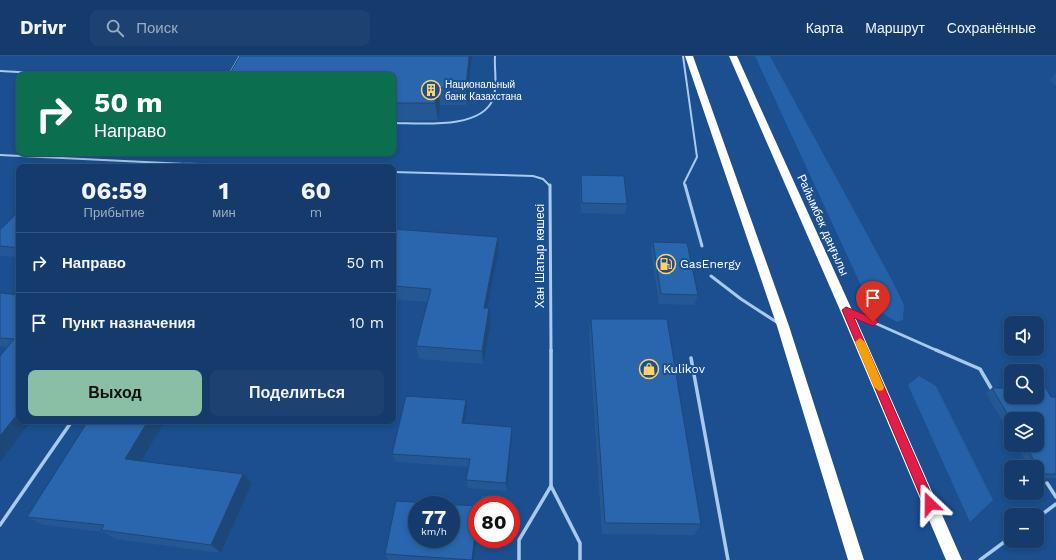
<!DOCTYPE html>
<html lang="ru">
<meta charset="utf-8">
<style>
:root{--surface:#143b6b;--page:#1d4271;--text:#f1f3f6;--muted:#9dadc1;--line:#33557e;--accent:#8abfa5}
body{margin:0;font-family:"Work Sans",sans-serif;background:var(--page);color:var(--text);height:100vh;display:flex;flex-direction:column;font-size:15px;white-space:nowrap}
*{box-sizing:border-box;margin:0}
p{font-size:13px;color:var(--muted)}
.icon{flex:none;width:22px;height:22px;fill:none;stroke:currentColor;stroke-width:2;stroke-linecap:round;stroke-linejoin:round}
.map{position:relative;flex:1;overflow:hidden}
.panel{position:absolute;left:16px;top:108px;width:380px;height:260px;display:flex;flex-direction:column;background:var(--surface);border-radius:8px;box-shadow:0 2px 6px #0003,0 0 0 1px var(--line)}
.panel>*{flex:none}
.hud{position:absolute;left:16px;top:16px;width:380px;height:84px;border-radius:8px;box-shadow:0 2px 6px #0003,0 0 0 1px var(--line);background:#0b6e4f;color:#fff;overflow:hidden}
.tools{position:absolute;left:1004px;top:260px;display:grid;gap:8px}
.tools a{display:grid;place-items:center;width:40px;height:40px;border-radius:8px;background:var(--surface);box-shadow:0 2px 6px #0003,0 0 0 1px var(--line);font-size:20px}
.speed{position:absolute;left:408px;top:440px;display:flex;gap:8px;font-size:20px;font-weight:700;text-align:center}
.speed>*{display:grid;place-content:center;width:52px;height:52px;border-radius:50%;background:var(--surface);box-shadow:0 2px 6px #0003,0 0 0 1px var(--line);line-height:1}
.speed small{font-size:10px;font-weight:400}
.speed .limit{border:6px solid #d22;background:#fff;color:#111}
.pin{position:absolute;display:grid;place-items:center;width:34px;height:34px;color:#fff;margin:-41px -17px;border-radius:50% 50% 50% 0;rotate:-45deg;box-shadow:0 0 4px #0007}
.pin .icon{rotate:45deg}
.me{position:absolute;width:44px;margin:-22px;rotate:337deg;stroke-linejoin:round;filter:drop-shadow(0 0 3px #0008)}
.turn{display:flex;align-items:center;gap:14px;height:84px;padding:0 12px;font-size:18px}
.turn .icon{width:52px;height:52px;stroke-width:2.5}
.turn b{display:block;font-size:28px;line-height:34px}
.eta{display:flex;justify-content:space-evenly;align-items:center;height:68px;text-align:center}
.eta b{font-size:24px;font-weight:700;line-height:28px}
.cta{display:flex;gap:8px;margin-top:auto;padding:8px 12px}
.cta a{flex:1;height:46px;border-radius:8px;background:var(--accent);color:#111;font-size:16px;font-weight:700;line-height:46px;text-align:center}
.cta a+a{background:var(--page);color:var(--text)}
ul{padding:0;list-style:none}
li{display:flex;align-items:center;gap:12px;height:60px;padding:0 12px;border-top:1px solid var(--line)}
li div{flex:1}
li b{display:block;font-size:15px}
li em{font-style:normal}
header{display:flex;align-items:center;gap:24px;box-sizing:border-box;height:56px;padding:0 20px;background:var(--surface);border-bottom:1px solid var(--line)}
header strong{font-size:19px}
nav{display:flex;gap:22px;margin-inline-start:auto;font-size:14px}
.search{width:280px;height:36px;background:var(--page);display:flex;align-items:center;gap:10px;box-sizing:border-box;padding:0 14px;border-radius:8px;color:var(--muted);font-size:15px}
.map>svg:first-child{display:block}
.green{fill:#2461a8}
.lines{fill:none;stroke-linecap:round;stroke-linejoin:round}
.lane-far2{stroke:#a9c9ee;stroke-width:2}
.lane-far1{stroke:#a9c9ee;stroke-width:3}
.lane{stroke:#a9c9ee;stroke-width:3.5}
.highway{fill:#fff;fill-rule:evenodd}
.wall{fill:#245895}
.shaded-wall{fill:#1d4779}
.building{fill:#2a66ad;stroke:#1d4779;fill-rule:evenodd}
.route{fill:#e11d48;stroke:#92132f}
.slow{fill:#f59e0b}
.labels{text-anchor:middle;stroke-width:4;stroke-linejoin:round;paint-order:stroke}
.far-poi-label{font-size:10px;fill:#fff;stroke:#1b4f8f;text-anchor:start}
.street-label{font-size:12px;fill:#fff;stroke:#1b4f8f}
.poi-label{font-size:12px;fill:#fff;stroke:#1b4f8f;text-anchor:start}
</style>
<header>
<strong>Drivr</strong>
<div class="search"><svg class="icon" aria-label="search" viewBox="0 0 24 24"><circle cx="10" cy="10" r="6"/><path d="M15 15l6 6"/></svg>Поиск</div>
<nav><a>Карта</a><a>Маршрут</a><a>Сохранённые</a></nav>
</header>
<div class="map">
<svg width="1056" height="504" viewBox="0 0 1056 504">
<rect width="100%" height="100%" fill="#1b4f8f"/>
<g class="green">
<polygon points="755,0 770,0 893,226 904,249 903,264 897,266 871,251"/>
<polygon points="919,320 936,330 993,444 970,466 908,329"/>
</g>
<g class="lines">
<g class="lane-far2">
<polyline points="683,0 697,101 684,127 685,130"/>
<polyline points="0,15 72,19"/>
<polyline points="229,19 240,0"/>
<path d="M393,67C420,67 481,74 493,43C498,31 494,13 495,0"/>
<polyline points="0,99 186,108"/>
<polyline points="217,110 240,111"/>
<polyline points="393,116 533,120 543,123 550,130"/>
</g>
<g class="lane-far1">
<polyline points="550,129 551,295"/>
<polyline points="685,129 702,190"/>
<polyline points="711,220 741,243 778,267"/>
<polyline points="850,256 938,295"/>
</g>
<g class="lane">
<polyline points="551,294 551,430 580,487 580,504"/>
<polyline points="936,294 980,313 991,332"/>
<polyline points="691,302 728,504"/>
<polyline points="1047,427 1056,441"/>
<polyline points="1037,462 1056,448"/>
<polyline points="0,469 72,365"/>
<polyline points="519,504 519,484 551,430"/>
<polyline points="980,504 1011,481"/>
</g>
<g class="highway">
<polygon points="685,0 693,0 789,270 864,504 848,504 777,270"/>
<polygon points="729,0 737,0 852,254 962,504 946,504 840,254"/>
</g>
</g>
<g class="wall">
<polygon points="240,0 472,0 467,49 440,49 438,64 393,65 393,19 231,19 230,17"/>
<polygon points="1056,16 1056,30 1050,24"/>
<polygon points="581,119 627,148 625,158 581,157 580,130"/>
<polygon points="19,155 19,201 0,200 0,174"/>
<polygon points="393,173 498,181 499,194 488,252 491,265 483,308 419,303 416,290 428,246 393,243"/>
<polygon points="653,186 698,239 694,249 659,248 651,196"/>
<polygon points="0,237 19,239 19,365 8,291 0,290"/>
<polygon points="591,263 701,468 694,479 602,478 589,279"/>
<polygon points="992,332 1051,341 1056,341 1056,422 1037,422 1037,411 1029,411 1016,389 1037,389 1011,363 1011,380 986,337"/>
<polygon points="467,353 465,367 512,379 507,435 468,432 466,424 468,411 396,406 392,398"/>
<polygon points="88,365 165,365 142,405 252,427 221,497 115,483 104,476 43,469 27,461"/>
<polygon points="477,479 474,504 388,504 385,498"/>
</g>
<g class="shaded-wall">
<polygon points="469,0 472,0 467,49 466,32"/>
<polygon points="438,32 440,49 438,64 435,47"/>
<polygon points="498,181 499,194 485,265 484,252"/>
<polygon points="489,252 491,265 483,308 482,295"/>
<polygon points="466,344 467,353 463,376 462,367"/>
<polygon points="19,356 19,365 31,365 0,406 0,380"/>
<polygon points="148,365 165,365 137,413 125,403"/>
<polygon points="512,371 512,379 507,435 506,427"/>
<polygon points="243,418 252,427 221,497 211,489"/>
<polygon points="477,460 477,479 474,504 472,504"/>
</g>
<g class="building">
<polygon points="240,0 469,0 466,32 438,32 435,47 393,47 393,19 271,19 273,16 230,17"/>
<polygon points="185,105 220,108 218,111 180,111"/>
<polygon points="581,119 624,120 627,148 582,147"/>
<polygon points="19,155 19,192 0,190 0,174"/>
<polygon points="393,173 498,181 484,252 489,252 482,295 416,290 431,233 393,230"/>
<polygon points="653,186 687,187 698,239 661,238"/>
<polygon points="0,237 19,239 19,356 0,380 0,300 14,283 0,282"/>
<polygon points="591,263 667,263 701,468 605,467"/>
<polygon points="992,332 1011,332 1011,341 1037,341 1037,332 1046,332 1051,341 1056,341 1056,418 1042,418 1025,389 1037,389 1037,363 1011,363 1011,364"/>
<polygon points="406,340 466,344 462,367 512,371 506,427 466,424 470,403 392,398"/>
<polygon points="88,365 148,365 125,403 243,418 211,489 101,474 104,469 27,461"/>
<path d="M396,445L477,450V460L472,504L385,498ZM417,449H451V483H417Z"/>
</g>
<polygon class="route" points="846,251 876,263 878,266 873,270 854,262 934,444 936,448 934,453 930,454 926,453 842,254"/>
<polygon class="slow" points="860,282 865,286 884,331 883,334 879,335 874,331 855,286"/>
<defs>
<g id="building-ring" transform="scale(1)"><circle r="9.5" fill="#1b4f8f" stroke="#ffd166" stroke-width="1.5"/><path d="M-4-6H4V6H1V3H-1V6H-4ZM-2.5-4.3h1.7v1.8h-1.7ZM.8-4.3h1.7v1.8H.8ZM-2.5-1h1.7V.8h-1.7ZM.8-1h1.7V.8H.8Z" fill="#ffd166"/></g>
<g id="fuel-ring" transform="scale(1)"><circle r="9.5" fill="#1b4f8f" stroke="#ffd166" stroke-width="1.5"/><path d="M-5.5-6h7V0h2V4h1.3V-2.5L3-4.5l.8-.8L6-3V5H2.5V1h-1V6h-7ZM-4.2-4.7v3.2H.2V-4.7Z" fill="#ffd166"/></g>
<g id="shop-ring" transform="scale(1)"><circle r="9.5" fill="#1b4f8f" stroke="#ffd166" stroke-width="1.5"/><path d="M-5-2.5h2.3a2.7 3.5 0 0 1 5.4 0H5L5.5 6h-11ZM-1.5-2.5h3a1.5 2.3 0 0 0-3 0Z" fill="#ffd166"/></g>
</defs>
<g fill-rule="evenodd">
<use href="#building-ring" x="431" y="34"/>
<use href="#fuel-ring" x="666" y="208"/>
<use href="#shop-ring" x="649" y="313"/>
</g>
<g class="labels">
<g class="far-poi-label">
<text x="445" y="32">Национальный<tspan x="445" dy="12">банк Казахстана</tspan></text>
</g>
<g class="street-label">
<text transform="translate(823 169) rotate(66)" y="4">Райымбек даңғылы</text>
<text transform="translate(540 200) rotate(-90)" y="4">Хан Шатыр көшесі</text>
</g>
<g class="poi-label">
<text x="680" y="212">GasEnergy</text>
<text x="663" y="317">Kulikov</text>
</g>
</g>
</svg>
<div class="tools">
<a><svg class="icon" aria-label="sound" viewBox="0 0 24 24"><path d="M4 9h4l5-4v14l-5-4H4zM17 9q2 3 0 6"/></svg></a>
<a><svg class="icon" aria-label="search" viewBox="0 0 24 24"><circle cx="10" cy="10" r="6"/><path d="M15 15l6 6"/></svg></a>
<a><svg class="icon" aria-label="layers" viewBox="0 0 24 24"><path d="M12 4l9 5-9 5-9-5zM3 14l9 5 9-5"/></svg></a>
<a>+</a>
<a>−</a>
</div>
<div class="speed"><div>77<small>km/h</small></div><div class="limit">80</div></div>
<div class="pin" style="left:873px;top:266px;background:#d93025"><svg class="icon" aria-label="arrive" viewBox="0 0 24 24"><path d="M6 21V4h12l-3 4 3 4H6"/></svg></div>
<svg class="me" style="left:930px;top:448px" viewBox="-20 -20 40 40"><path d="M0-17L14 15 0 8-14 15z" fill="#e11d48" stroke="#fff" stroke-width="4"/></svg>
<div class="hud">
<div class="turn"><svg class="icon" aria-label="right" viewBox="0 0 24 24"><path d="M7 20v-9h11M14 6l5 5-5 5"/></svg><div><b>50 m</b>Направо</div></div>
</div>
<section class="panel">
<div class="eta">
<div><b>06:59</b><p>Прибытие</p></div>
<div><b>1</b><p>мин</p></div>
<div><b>60</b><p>m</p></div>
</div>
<ul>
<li><svg class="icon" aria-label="right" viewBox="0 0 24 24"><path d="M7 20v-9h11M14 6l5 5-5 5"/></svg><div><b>Направо</b></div><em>50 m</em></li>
<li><svg class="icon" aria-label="arrive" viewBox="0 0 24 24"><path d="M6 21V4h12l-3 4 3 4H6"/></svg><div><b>Пункт назначения</b></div><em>10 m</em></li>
</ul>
<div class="cta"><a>Выход</a><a>Поделиться</a></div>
</section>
</div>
